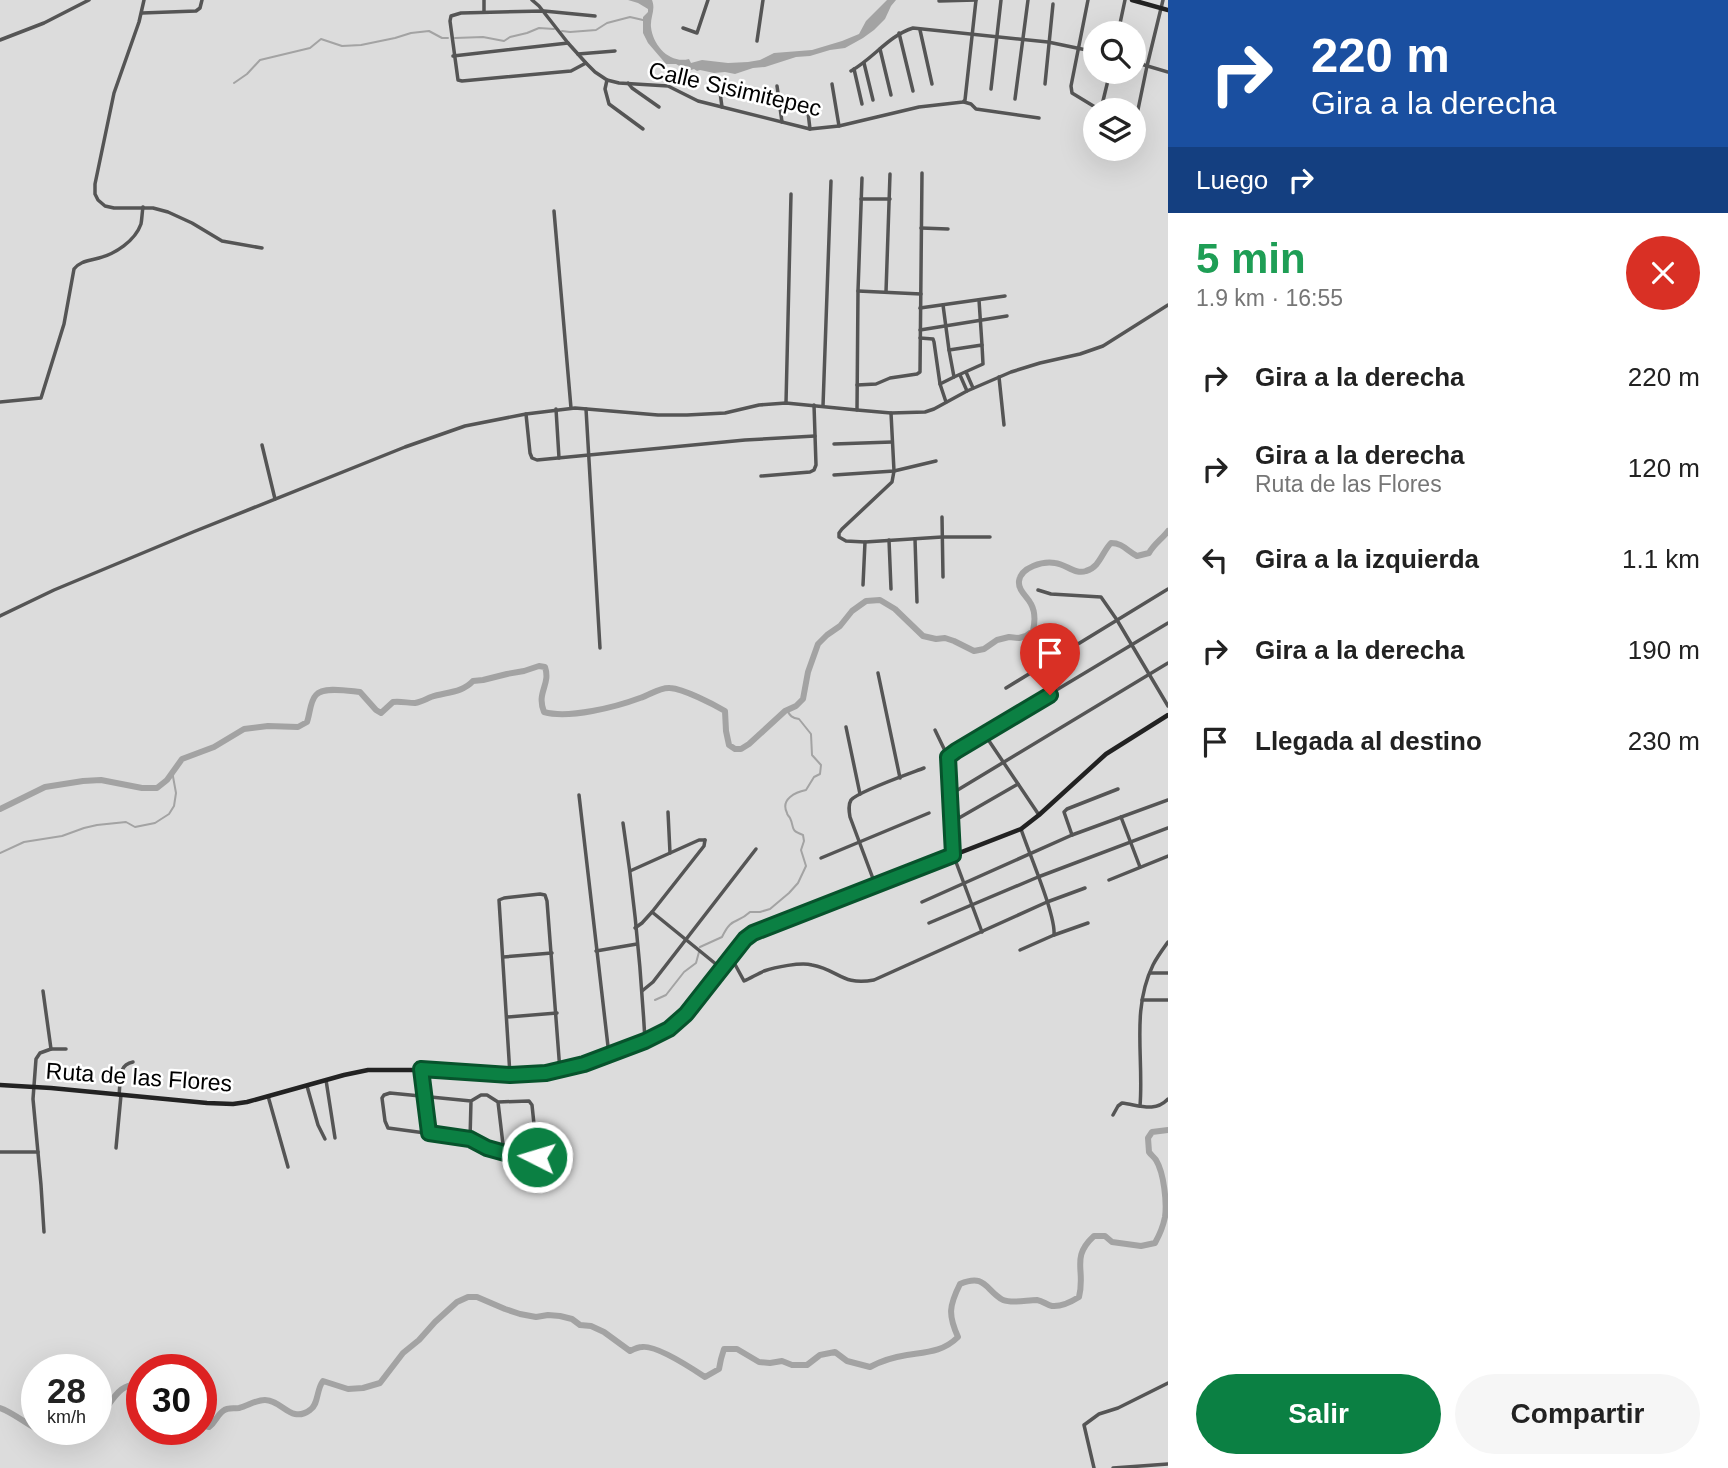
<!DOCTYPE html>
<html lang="es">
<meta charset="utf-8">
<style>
:root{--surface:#fff;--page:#f6f6f6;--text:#222;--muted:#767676;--accent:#0b8043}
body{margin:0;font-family:Helvetica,sans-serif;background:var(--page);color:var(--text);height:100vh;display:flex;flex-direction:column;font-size:26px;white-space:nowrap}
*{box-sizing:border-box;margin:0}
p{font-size:23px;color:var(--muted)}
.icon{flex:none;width:38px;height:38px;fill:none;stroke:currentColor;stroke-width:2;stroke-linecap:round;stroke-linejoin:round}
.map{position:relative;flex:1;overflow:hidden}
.sheet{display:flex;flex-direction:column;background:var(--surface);width:560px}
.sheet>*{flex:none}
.top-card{background:#1a4fa0;color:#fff;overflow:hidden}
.controls{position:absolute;left:1083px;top:21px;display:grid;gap:14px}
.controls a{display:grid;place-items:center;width:63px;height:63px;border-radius:50%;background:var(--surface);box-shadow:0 7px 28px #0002;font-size:35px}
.speed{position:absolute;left:21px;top:1354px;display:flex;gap:14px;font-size:35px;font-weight:700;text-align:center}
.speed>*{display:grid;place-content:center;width:91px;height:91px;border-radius:50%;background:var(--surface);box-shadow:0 7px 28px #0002;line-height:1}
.speed small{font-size:18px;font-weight:400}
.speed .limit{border:10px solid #d22;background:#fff;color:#111}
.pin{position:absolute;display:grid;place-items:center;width:60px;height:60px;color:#fff;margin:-72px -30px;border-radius:50% 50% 50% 0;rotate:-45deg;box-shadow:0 0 7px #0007}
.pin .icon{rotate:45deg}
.me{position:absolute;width:77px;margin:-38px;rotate:275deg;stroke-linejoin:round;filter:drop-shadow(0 0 5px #0008)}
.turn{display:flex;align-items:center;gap:24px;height:147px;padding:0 28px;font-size:32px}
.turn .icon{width:91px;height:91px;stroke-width:2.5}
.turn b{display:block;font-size:49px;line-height:60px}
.then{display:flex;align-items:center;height:66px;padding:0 28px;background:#0003;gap:14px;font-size:26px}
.round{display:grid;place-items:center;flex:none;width:74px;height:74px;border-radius:37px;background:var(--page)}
.overview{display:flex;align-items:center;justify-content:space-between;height:119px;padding:0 28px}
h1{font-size:42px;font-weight:700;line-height:52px;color:#1e9e55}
.button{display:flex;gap:14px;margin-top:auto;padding:14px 28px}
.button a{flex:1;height:80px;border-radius:42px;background:var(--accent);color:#fff;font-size:28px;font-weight:700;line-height:80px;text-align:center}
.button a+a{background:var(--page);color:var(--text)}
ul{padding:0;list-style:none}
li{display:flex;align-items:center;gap:21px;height:91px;padding:0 28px}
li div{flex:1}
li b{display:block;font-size:26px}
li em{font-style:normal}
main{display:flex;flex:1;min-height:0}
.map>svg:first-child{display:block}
.green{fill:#dcdcdc;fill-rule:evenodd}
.water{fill:#a3a3a3}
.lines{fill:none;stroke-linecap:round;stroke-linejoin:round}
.stream{stroke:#a3a3a3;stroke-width:2}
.river{stroke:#a3a3a3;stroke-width:6}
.minor{stroke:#555;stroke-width:3.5}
.tertiary{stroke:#555;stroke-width:3.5}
.secondary{stroke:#222;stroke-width:4.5}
.route-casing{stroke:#07532c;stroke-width:18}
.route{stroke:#0b8043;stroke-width:12}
.labels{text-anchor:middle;stroke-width:5;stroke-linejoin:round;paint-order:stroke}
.street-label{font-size:23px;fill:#000;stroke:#fff}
</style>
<main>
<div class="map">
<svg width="1168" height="1468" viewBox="0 0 1168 1468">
<rect width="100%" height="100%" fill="#fff"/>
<path class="green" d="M0,0H1168V1468H0ZM1096,33H1134V72H1096ZM1096,110H1134V149H1096ZM37,1370H96V1430H37ZM142,1370H201V1430H142Z"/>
<path class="water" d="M628,0H652C656,10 650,17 651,27C653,46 670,64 689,59L691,63L702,60L728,63L748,62L760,60L774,53L812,50L842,41L859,34L866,21L887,0H896L891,6L885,19L874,30L863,38L845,48L830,50L810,56L796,57L765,67L753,68L735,74L725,72L714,73L700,70L697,71L694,69L688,71L676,64H666L648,43L643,33V17L648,12V9L638,3Z"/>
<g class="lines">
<g class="stream">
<polyline points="562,31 570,32 596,30 607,23 630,17 643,20"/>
<polyline points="455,38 483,37 504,41 510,37 527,33 539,28 554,29"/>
<polyline points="234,83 247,74 260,60 310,48 321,39 342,46 361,45 395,38 411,33 429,31 442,38 448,38"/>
<polyline points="0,853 24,842 62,836 84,828 97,825 126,822 135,827 155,823 169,814 174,806 176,793 172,771"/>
<path d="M700,947L722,937C732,916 736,925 750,912H760L770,909L789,893L798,883L806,866L801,850L804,841L803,835C789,830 795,828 790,818C789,816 787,815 787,813C780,799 796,792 806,790L814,777L820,774L821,765L812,755L811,734L799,719C792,718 790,716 787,710"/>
<polyline points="655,1000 666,995 684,972 696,963 699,952"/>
</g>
<g class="river">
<path d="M0,809L45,787L83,781L101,780L142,788H157L167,780L182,759L214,747L244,729L268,726L298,727L307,722C310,714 310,701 316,695C323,686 349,691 360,692L376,710L381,713L393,702C400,701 408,703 415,703C421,702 426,699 431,697C446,692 462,693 473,681L483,680L507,674L524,671L539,666L545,667C551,685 536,692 544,712C569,719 616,707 640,698C650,695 660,687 670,688C684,689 713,704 725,711L726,731L729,745L735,749H741L749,744L785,711L796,706L803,699L808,672L818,644L827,635L840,626L852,611L866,601L880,600L895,609L923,636L936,639L945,638L954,641L974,651L984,649L997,640L1009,637L1019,638L1026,636L1033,631C1035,622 1036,613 1031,604C1027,596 1018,591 1019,581C1021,567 1043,561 1055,563C1066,564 1075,575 1086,571C1100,567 1102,552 1111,543C1123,543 1127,551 1137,556L1149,553C1154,544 1162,539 1168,531"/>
<path d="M0,1408C14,1413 23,1422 37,1429"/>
<path d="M96,1416L101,1415C113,1400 120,1381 142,1385"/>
<path d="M201,1425L209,1427C216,1422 217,1415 223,1411C228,1407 233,1409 239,1408C248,1406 255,1400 265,1400C282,1400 291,1424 310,1410C319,1404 316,1390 323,1381L348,1389L363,1388L380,1383L403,1353L419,1340L435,1322L457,1302L468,1297H477L505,1309L520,1314L536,1317L548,1315L560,1316L572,1319L580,1325L591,1326L604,1332L630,1351C634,1349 638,1347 642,1347C656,1345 693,1369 705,1377L719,1369L721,1359L724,1349H737L759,1362L770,1363L782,1361L792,1365H807L820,1355L835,1352L847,1361L870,1367C881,1361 894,1357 907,1355C926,1352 943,1352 958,1337C948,1315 949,1306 960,1284C986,1273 985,1290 1003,1300C1013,1304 1027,1300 1037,1300C1043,1301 1047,1305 1052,1306C1062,1307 1071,1302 1079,1297C1086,1270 1070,1258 1094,1236H1105L1112,1242L1141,1246L1155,1243C1160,1234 1163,1227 1165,1217C1167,1203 1164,1173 1156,1160C1154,1157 1151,1155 1149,1152L1148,1138L1152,1132L1168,1130"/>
<polyline points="38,1430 46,1434 52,1430"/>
</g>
<g class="minor">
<polyline points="144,0 139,22 114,93 95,184 95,194 98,200 105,206 114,208 153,208 168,212 192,223 222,241 262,248"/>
<polyline points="484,0 484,12"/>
<polyline points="1088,0 1071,86 1072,93 1095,107 1100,108 1102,105 1110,72"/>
<polyline points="939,1 976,0"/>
<polyline points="142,13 196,11 200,8 202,0"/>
<polyline points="683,28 697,33 708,0"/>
<polyline points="920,30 932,84"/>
<polyline points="899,33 913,91"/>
<polyline points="1118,33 1125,0"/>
<polyline points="757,41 763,0"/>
<polyline points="880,49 891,95"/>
<polyline points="578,54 615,51"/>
<polyline points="453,56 568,43"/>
<polyline points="1134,62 1168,72"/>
<polyline points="586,63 571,71 462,81 458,80 450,21 451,16 461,13 544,11 595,16"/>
<polyline points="864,63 873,100"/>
<polyline points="854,69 862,104"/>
<path d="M851,71C874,58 888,36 913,28L1048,42L1096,52"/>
<polyline points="607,80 605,89 609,104 643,129"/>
<polyline points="628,83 632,88 659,107"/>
<polyline points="832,84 839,126"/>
<polyline points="1045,84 1053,4"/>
<polyline points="719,85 722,107"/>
<polyline points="777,86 782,122"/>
<polyline points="991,89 1001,0"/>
<polyline points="1015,99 1028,0"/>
<polyline points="802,101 807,104 810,129"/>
<polyline points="964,102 971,104 976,109 1039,118"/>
<polyline points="1134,129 1147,66 1163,0"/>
<polyline points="861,199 890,199"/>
<polyline points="554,211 571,408"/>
<polyline points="921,228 948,229"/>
<polyline points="858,291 921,294"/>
<polyline points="886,292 890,174"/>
<polyline points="979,300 982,345"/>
<polyline points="943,305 949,350"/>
<polyline points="920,308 1005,296"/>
<polyline points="920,330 1007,316"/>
<polyline points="920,338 933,339 934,342 940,384 946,402"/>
<polygon points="982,345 983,364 954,377 949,350"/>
<polyline points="966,372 973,388"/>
<polyline points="960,375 967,391"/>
<polyline points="999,377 1004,425"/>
<polyline points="940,384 954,377"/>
<polyline points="857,385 876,384 890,378 917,374 920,372 922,173"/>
<path d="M0,402L41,398L64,324L74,269C80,261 89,261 99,258C115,254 135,241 141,224C142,219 142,213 143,207"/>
<polyline points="786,403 791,194"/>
<polyline points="823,406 831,181"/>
<polyline points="556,409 559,458"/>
<polyline points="586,409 600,648"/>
<polyline points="857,410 858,291 862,178"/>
<polyline points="891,413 894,471 892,482 842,529 839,533 839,537 846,541 865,542 942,537 990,537"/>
<polyline points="526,414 530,453 532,458 537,460 745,440 815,436"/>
<polyline points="834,444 892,442"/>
<polyline points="262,445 275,499"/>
<polyline points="834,475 894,471 936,461"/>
<polyline points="761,476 810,472 814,470 816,465 814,405"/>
<polyline points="942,517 943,577"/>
<polyline points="915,539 917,602"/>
<polyline points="889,540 891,589"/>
<polyline points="863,585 865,542"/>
<polyline points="1038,590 1051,594 1101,597 1117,620 1168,706"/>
<polyline points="878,673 900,778"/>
<polyline points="1006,688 1168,589"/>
<polyline points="846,727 860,794"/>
<polyline points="935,730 948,757"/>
<polyline points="985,735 1039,815"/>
<polyline points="951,794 1168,663"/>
<polyline points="579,795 609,1055"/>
<polyline points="668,812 670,853"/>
<polyline points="1121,817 1140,867"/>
<polyline points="952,822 1018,784"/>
<path d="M623,823C634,895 641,968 645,1041"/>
<polyline points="1072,835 1064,812 1067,809 1118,789"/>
<polyline points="821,858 929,813"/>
<polyline points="630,871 699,840 705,840"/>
<polyline points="1109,880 1168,856"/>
<path d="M875,884L850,817C849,811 848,805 851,800C857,792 911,773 924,768"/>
<polyline points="922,902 1072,835 1168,800"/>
<polyline points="652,912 722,969"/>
<polyline points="929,923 1038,877 1168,828"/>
<polyline points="635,928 642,923 652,912 704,846 705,840"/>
<polyline points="982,932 953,854 948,757 963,746 1168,623"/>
<polyline points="1054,935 1088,923"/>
<path d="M1020,950L1054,935C1056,915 1028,851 1021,829"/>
<polyline points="596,951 637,944"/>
<polyline points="503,957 552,953"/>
<path d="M731,957L744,981C751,978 757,974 764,971C775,967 801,962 812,965C839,970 842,986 874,980L1047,902L1085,888"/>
<polyline points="1150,973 1168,973"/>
<polyline points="43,991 51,1049"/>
<polyline points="642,991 653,982 756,849"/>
<polyline points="1142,1000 1168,1000"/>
<polyline points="507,1017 557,1013"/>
<polyline points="421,1070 429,1133"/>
<polyline points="510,1075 499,900 504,898 540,894 545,895 547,901 560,1071"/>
<polyline points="326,1080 335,1138"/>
<polyline points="307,1086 318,1125 325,1139"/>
<path d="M119,1095C121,1081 117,1065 133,1062"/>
<polyline points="268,1096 288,1167"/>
<polyline points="471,1101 470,1139 388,1128 385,1121 382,1098 384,1095 390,1093 471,1101 481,1095 487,1095 498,1102 529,1101 532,1105 537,1153 536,1159 530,1160 504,1153 498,1102"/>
<path d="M1140,1106C1144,1058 1131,1010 1153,965C1157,957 1163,949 1168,942"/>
<path d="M1113,1115L1118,1106L1122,1103C1139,1105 1155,1113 1168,1099"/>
<polyline points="470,1139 487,1148 504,1153"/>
<polyline points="116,1148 121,1095"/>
<polyline points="0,1152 38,1152"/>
<polyline points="44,1232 41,1185 33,1099 36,1059 40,1053 51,1049 66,1049"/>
<polyline points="1094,1468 1084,1425 1099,1414 1118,1408 1168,1383"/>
<polyline points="1113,1468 1168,1464"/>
</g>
<g class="tertiary">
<polyline points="532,0 539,6 568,43 586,63 595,72 607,80 619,83 668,86 698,101 810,129 839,126 919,107 963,102 965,100 976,0"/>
<polyline points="0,40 44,23 89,0"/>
<polyline points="0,616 54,590 193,532 405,447 465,426 526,414 575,408 658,415 687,415 725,413 759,405 786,403 857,410 891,413 925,412 934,409 967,391 1011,372 1040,363 1080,354 1103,346 1168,305"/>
</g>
<g class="secondary">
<polyline points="1132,0 1168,10"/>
<polyline points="0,1085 51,1088 207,1103 233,1104 247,1102 344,1075 368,1070 421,1070 510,1075 535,1074 560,1071 592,1062 645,1041 669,1029 686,1014 745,939 753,933 1021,829 1039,815 1106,754 1168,715"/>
</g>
</g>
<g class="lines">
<g class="route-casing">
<polyline id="route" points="537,1157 536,1159 530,1160 487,1148 470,1139 429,1133 421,1069 510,1075 546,1073 584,1064 645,1041 669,1029 686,1014 745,939 753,933 953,855 948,757 956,751 1050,695"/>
</g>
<use href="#route" class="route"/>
</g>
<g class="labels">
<g class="street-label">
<text transform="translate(735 89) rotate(13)" y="8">Calle Sisimitepec</text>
<text transform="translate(139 1077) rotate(4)" y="8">Ruta de las Flores</text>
</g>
</g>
</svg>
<div class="controls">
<a><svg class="icon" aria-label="search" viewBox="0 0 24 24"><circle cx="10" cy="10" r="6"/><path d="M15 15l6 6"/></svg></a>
<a><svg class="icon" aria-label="layers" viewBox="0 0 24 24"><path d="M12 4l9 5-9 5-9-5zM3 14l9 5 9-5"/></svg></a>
</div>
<div class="speed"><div>28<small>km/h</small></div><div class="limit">30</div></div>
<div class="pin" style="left:1050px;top:695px;background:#d93025"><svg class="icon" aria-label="arrive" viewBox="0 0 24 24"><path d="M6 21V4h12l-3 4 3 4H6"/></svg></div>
<svg class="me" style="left:537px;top:1157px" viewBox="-20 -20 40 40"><circle r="17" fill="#0b8043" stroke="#fff" stroke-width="3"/><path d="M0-11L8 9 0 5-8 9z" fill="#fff"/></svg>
</div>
<section class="sheet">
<div class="top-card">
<div class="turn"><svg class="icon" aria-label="right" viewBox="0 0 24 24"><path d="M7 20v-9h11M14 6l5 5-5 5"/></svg><div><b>220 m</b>Gira a la derecha</div></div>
<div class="then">Luego<svg class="icon" aria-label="right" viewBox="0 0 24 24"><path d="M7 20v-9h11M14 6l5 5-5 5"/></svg></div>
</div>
<div class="overview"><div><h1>5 min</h1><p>1.9 km · 16:55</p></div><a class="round" style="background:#d93025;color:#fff"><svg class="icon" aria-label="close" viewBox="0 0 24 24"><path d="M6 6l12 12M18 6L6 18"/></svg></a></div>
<ul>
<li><svg class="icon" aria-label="right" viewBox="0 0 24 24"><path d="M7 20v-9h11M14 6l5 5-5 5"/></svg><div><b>Gira a la derecha</b></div><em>220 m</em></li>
<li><svg class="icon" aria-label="right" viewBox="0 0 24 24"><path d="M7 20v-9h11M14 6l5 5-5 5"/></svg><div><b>Gira a la derecha</b><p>Ruta de las Flores</p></div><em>120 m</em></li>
<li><svg class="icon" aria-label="left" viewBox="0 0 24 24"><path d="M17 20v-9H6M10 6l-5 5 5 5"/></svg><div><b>Gira a la izquierda</b></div><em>1.1 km</em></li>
<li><svg class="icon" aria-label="right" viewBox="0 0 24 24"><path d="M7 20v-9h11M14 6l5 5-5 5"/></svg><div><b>Gira a la derecha</b></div><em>190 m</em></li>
<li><svg class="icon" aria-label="arrive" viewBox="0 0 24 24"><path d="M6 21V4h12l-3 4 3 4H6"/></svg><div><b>Llegada al destino</b></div><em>230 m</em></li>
</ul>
<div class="button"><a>Salir</a><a>Compartir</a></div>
</section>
</main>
